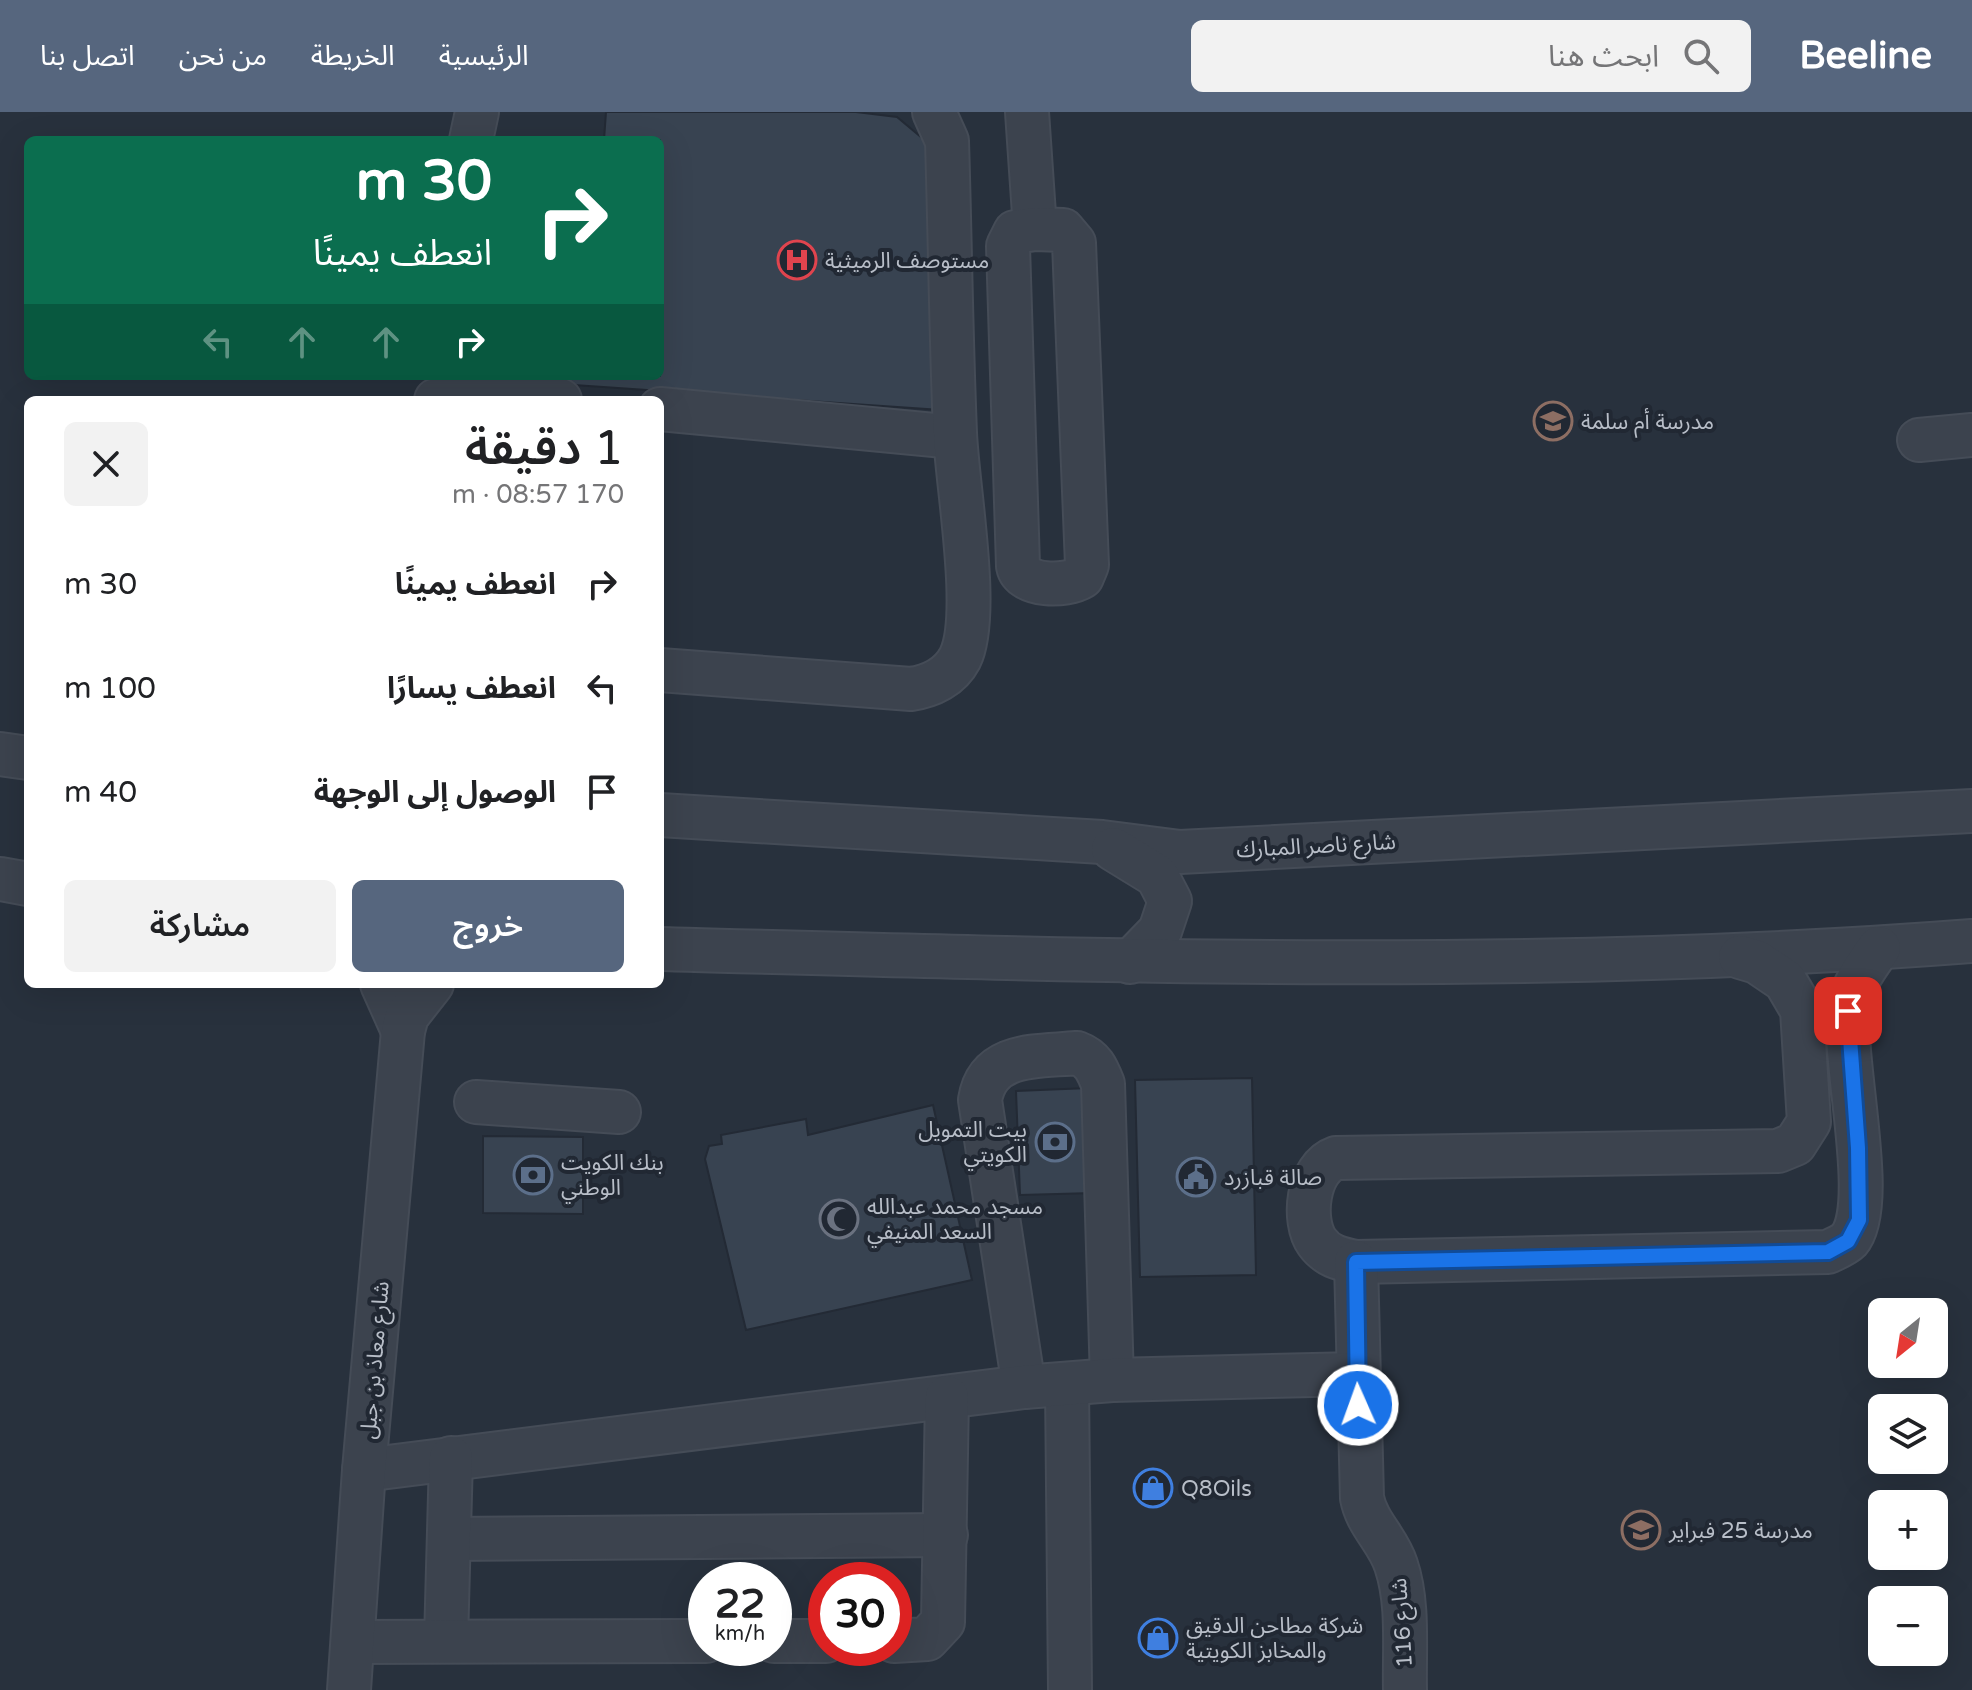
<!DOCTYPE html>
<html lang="ar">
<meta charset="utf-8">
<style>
:root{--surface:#fff;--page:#f2f2f2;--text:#202124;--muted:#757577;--accent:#56667e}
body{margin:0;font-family:"Varela Round","Noto Sans Arabic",sans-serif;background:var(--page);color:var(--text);direction:rtl;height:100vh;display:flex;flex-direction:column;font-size:30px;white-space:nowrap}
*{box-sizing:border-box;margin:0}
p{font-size:26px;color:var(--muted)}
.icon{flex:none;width:44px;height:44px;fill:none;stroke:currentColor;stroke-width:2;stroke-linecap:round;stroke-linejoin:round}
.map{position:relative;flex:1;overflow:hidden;direction:ltr}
.drawer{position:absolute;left:24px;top:284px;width:640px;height:592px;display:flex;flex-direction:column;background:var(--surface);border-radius:12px;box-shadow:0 8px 32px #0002;direction:rtl}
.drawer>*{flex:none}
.hud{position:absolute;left:24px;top:24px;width:640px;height:244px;border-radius:12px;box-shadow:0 8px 32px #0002;direction:rtl;background:#0b6e4f;color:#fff;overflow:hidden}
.needle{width:52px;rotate:210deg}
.buttons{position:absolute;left:1868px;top:1186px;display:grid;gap:16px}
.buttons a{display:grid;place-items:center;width:80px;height:80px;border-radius:12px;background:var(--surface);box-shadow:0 8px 32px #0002;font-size:40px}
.speed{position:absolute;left:688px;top:1450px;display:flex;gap:16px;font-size:40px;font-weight:700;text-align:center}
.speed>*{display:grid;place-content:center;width:104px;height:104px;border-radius:50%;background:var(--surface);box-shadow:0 8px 32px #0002;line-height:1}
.speed small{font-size:20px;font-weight:400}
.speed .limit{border:12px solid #d22;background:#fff;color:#111}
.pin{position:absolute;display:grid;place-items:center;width:68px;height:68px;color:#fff;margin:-34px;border-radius:16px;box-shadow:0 4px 12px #0006}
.me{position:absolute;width:88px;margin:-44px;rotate:358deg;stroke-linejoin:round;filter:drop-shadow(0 0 6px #0008)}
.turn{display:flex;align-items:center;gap:28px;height:168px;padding:0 40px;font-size:36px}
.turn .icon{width:104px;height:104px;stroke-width:2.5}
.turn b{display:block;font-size:56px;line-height:68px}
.lanes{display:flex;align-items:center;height:76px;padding:0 40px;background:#0003;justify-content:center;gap:40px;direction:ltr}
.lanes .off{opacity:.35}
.round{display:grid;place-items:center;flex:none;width:84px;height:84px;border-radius:12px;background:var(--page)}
.head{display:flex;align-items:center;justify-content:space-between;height:136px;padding:0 40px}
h1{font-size:48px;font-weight:600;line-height:60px}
.button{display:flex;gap:16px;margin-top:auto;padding:16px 40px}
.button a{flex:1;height:92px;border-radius:12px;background:var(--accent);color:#fff;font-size:32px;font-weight:600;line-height:92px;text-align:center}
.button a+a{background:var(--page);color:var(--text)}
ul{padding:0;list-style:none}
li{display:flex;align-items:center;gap:24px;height:104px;padding:0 40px}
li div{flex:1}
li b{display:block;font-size:30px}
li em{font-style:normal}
header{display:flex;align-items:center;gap:48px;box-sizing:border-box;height:112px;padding:0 40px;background:var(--accent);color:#fff}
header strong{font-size:38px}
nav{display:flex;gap:44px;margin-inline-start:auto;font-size:28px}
.search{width:560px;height:72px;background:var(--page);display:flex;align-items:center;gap:20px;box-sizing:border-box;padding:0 28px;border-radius:12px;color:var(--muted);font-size:30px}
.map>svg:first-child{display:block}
.building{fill:#384351;stroke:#232a35;stroke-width:2}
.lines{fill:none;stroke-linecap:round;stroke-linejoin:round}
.minor-casing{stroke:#454c57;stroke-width:46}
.minor{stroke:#3c434e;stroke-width:42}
.route-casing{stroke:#114b97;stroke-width:20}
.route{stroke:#1a73e8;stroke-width:14}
.labels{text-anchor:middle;stroke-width:8;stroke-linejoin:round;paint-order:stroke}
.poi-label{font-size:22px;fill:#b8bec8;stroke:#212833;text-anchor:start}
.street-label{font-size:22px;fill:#b8bec8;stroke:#212833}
</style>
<header>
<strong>Beeline</strong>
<div class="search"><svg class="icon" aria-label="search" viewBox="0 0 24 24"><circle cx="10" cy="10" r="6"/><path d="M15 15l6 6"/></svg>ابحث هنا</div>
<nav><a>الرئيسية</a><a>الخريطة</a><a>من نحن</a><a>اتصل بنا</a></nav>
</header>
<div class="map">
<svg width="1972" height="1578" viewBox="0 0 1972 1578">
<rect width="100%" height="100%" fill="#28313d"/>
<g class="building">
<polygon points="606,0 856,0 897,5 928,31 941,298 443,264 660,264 660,28 604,28"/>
<polygon points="1252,966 1256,1163 1140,1165 1135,968"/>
<polygon points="1089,976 1094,1081 1020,1083 1016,979"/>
<polygon points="933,993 972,1168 746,1218 705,1047 709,1034 722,1032 721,1023 806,1007 808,1023"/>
<polygon points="483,1024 583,1025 583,1102 483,1101"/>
</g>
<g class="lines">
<g class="minor-casing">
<g id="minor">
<polyline points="1027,0 1035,117"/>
<polyline points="471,28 477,0"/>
<path d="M1035,117L1063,118L1074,131L1087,453L1082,465C1066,475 1022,475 1018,454L1008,134L1015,120Z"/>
<polyline points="436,288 475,280 560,288"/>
<polyline points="660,297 955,325"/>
<polyline points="1919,328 1972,323"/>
<path d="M660,558L911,577C931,574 950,565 960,546C981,503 957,373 955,321C951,224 950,126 947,29L934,0"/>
<polyline points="0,642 28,646"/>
<polyline points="660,703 1102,730 1180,740 1972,699"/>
<polyline points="1113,737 1157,764 1170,789 1160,819 1130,850"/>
<polyline points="0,767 28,772"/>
<path d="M660,837C1097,849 1536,863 1972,829"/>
<path d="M1740,845L1757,850L1785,869L1802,898L1809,1010L1795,1032L1778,1039L1336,1046C1307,1056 1302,1109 1317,1130C1327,1144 1340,1147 1356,1150L1828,1140C1834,1137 1844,1133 1849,1128C1879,1093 1841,945 1849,896C1853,871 1865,856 1879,836"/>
<polyline points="382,872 403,919"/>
<polyline points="476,990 619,1000"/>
<path d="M1356,1150L1362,1386C1367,1412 1388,1428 1396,1453C1409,1491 1404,1538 1405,1578"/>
<polyline points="1067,1272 1070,1578"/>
<path d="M1024,1275L980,988C988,939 1038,945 1077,941C1093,947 1097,957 1103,972L1112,1268"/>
<polyline points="364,1358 1024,1275 1112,1268 1356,1262"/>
<polyline points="449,1427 946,1423"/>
<polyline points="446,1529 451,1346"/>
<polyline points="774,1529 826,1529"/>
<polyline points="894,1529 927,1527 943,1510 947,1285"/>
<polyline points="353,1530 706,1529"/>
<polyline points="349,1578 364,1358 403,919 407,904 432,872"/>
</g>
</g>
<use href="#minor" class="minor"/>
</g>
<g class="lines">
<g class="route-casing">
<polyline id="route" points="1358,1293 1356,1150 1828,1140 1848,1129 1859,1108 1858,1036 1848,899"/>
</g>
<use href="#route" class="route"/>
</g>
<defs>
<g id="hospital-ring" transform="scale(2)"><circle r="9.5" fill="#212833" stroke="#e0444e" stroke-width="1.5"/><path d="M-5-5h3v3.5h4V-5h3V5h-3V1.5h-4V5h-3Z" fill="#e0444e"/></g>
<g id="school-ring" transform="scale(2)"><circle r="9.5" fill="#212833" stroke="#8d6e63" stroke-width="1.5"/><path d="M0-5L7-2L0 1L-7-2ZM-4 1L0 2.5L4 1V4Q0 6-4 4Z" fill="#8d6e63"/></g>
<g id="bank-ring" transform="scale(2)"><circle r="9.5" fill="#212833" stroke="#5c6f8a" stroke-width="1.5"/><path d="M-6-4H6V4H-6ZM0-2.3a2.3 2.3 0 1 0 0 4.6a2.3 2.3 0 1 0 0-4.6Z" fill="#5c6f8a"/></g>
<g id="civic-ring" transform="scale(2)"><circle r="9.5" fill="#212833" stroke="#5c6f8a" stroke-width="1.5"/><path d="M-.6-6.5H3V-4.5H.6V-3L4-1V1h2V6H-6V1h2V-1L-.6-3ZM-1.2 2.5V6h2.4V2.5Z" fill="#5c6f8a"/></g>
<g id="mosque-ring" transform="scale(2)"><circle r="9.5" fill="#212833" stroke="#6b7280" stroke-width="1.5"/><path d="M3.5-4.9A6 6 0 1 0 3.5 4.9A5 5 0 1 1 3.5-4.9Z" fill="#6b7280"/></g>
<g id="shop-ring" transform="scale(2)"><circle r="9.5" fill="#212833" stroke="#3f7fe0" stroke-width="1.5"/><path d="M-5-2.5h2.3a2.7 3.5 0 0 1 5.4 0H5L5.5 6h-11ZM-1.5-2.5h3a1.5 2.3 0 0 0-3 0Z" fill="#3f7fe0"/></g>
</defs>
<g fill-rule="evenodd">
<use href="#hospital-ring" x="797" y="148"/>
<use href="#school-ring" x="1553" y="309"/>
<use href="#bank-ring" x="1055" y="1030"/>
<use href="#bank-ring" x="533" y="1063"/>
<use href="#civic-ring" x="1196" y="1065"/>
<use href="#mosque-ring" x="839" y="1107"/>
<use href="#shop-ring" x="1153" y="1376"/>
<use href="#school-ring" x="1641" y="1418"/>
<use href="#shop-ring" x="1158" y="1526"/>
</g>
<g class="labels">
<g class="poi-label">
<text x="825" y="156">مستوصف الرميثية</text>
<text x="1581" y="317">مدرسة أم سلمة</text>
<text x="1027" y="1025" text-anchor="end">بيت التمويل<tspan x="1027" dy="25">الكويتي</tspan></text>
<text x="561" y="1058">بنك الكويت<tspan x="561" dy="25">الوطني</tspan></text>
<text x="1224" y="1073">صالة قبازرد</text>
<text x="867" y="1102">مسجد محمد عبدالله<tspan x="867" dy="25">السعد المنيفي</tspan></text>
<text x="1181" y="1384">Q8Oils</text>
<text x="1669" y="1426">مدرسة 25 فبراير</text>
<text x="1186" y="1521">شركة مطاحن الدقيق<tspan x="1186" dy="25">والمخابز الكويتية</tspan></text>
</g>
<g class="street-label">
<text transform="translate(1316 733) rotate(-3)" y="8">شارع ناصر المبارك</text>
<text transform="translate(374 1248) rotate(-85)" y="8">شارع معاذ بن جبل</text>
<text transform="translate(1401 1511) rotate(-94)" y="8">شارع 116</text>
</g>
</g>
</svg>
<div class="buttons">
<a><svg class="needle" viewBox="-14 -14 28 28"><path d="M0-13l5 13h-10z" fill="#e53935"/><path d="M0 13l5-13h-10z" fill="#757577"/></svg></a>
<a><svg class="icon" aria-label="layers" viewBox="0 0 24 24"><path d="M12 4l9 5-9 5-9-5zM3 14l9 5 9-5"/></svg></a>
<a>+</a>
<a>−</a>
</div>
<div class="speed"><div>22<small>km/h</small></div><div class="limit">30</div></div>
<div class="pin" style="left:1848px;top:899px;background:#d93025"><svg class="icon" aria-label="arrive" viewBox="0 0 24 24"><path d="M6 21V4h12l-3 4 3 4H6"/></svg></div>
<svg class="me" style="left:1358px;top:1293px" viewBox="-20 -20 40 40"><circle r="17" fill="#1a73e8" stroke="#fff" stroke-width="3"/><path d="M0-11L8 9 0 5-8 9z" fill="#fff"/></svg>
<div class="hud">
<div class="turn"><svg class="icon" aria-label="right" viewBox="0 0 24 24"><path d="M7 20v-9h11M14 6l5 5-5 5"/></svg><div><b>30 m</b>انعطف يمينًا</div></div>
<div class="lanes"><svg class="icon off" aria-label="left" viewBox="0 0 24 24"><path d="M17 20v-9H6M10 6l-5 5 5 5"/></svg><svg class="icon off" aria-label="ahead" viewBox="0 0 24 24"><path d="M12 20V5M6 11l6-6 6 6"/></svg><svg class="icon off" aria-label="ahead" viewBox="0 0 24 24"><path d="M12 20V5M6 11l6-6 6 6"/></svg><svg class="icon" aria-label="right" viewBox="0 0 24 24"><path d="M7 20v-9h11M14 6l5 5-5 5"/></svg></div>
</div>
<section class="drawer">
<div class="head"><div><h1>1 دقيقة</h1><p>170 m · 08:57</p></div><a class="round"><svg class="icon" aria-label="close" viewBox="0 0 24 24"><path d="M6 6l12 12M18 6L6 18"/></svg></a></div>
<ul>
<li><svg class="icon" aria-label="right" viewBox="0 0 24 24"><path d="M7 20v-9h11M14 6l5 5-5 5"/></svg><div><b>انعطف يمينًا</b></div><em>30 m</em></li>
<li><svg class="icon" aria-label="left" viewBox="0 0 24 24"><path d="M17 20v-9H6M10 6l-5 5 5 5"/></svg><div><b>انعطف يسارًا</b></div><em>100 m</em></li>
<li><svg class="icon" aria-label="arrive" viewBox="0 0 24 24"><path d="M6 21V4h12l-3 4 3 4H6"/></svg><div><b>الوصول إلى الوجهة</b></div><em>40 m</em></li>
</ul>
<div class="button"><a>خروج</a><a>مشاركة</a></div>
</section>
</div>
